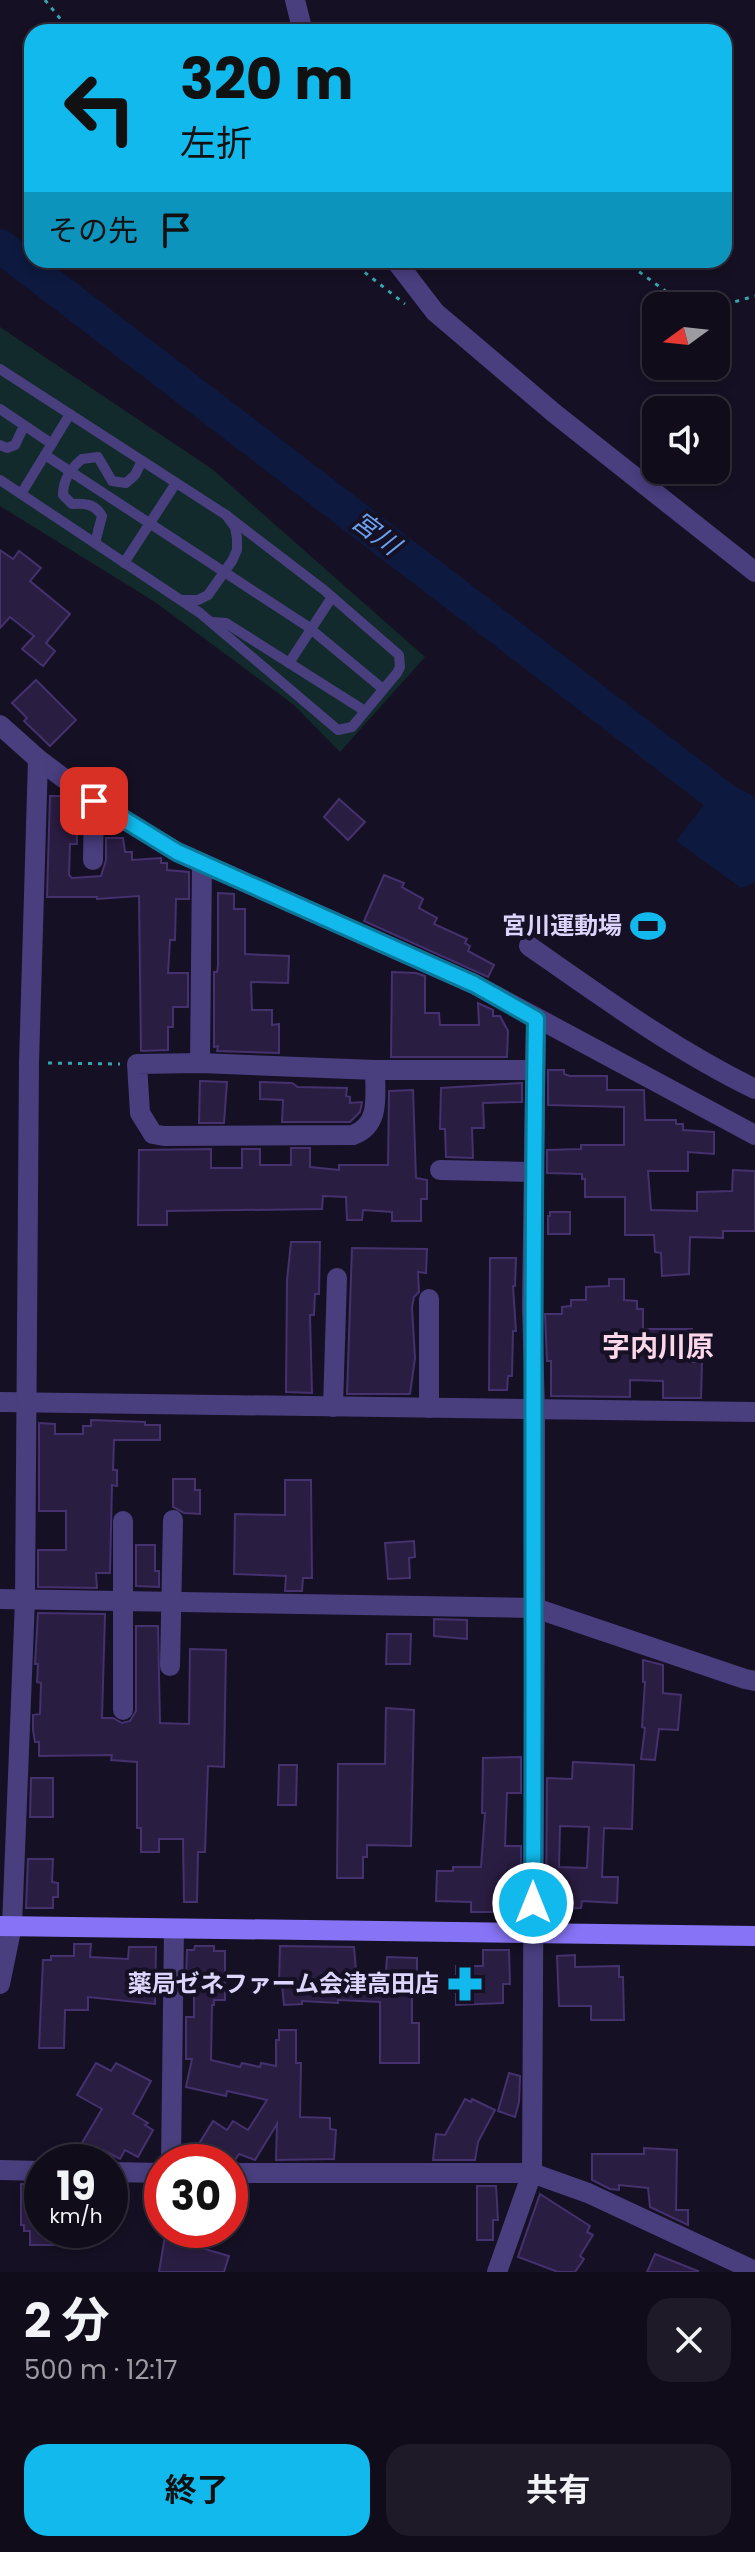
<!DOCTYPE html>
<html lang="ja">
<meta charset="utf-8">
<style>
:root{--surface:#100c1a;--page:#1e1a27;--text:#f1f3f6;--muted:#9c9ba2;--line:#302c39;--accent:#11b9ec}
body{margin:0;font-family:Poppins,"Noto Sans JP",sans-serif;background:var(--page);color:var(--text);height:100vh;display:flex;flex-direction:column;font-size:30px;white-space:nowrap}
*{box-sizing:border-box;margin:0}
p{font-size:26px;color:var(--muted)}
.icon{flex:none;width:44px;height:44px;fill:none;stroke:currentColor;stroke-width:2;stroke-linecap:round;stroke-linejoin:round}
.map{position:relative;height:2272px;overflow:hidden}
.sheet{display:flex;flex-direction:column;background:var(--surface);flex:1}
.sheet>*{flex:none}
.top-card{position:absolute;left:24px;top:24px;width:708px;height:244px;border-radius:24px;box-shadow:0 4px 12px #0003,0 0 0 2px var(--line);background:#11b9ec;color:#111;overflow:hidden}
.needle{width:52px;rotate:255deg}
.fabs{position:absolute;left:642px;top:292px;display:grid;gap:16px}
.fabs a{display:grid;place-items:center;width:88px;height:88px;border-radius:16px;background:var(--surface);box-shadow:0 4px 12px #0003,0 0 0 2px var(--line);font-size:40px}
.speed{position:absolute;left:24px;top:2144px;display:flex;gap:16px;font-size:40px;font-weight:700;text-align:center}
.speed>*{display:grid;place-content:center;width:104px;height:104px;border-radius:50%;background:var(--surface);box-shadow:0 4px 12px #0003,0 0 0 2px var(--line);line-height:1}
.speed small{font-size:20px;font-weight:400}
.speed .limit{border:12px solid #d22;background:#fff;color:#111}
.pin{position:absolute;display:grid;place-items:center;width:68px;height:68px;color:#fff;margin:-34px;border-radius:16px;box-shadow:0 4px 12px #0006}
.me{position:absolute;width:88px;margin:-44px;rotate:0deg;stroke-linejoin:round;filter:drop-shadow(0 0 6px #0008)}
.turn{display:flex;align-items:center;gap:28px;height:168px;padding:0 24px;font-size:36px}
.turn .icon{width:104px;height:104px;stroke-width:2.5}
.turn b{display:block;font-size:56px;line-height:68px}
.then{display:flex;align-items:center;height:76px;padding:0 24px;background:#0003;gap:16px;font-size:30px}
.round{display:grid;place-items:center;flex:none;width:84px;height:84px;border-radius:24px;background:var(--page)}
.headline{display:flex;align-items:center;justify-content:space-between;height:136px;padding:0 24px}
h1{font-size:48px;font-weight:700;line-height:60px}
.primary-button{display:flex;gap:16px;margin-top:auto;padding:16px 24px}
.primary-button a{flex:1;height:92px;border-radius:24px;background:var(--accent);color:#111;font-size:32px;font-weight:700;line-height:92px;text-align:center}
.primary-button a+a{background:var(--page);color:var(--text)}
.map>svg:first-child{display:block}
.green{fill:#132a2c}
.water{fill:#0d193e}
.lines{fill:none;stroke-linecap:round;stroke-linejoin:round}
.river{stroke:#0d193e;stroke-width:34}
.building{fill:#2a1d42;stroke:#44316d;stroke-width:2;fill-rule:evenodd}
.path{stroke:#38a5ad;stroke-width:3;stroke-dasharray:4 6;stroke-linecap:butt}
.lane{stroke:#493e7e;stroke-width:10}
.street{stroke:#493e7e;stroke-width:20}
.secondary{stroke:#8773f5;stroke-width:20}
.route-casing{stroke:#0b7899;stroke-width:20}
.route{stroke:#11b9ec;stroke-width:14}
.labels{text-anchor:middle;stroke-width:8;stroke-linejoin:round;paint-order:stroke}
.poi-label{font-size:24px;font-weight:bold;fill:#ded5fc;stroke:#151023;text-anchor:end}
.water-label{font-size:26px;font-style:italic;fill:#6aa2f4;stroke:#151023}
.quarter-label{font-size:28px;font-weight:bold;fill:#fcd6e9;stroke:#151023}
</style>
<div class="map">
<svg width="755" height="2272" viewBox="0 0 755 2272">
<rect width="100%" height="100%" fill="#151023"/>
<polygon class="green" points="0,327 212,469 425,657 340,752 294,705 155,602 0,506"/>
<polygon class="water" points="723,780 743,802 755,810 755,883 741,888 676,841"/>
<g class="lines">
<polyline class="river" points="0,246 726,801 755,816"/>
</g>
<g class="building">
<polygon points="0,550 13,559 19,551 41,568 30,581 70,614 46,643 55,651 43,666 22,649 34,636 10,617 0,628"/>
<polygon points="36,680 76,720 50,746 24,721 27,718 12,703"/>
<polygon points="50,796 61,796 61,799 71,802 72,810 76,809 77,844 70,844 69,875 72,878 101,876 106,860 106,838 123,838 125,852 132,852 132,860 161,858 161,863 167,863 167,870 189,872 189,899 176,899 175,940 170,940 168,973 188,973 188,1007 173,1007 173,1027 168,1027 168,1050 141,1051 139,896 97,899 97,897 47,897"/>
<polygon points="339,799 365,822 348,840 324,817"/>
<polygon points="384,875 404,883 402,887 423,899 419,908 437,918 434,924 467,939 465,943 470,946 468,951 494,965 488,977 364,921"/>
<polygon points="218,893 234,894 234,909 245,909 245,954 289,956 288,983 251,982 252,1010 272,1010 272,1025 279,1024 279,1053 217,1051 218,1046 214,1047 214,972 217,972 218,966"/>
<polygon points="392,972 416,973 425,976 425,1013 439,1013 440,1025 479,1025 478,1003 493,1010 493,1016 500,1016 508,1031 507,1057 391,1057"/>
<polygon points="548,1070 564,1070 564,1074 570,1076 607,1076 607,1090 644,1090 645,1120 676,1120 676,1124 683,1124 683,1130 714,1132 714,1154 688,1152 688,1171 648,1171 651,1210 697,1211 697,1192 732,1191 733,1170 755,1171 755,1231 723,1231 723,1238 690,1237 689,1274 662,1276 661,1253 655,1252 654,1235 625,1235 625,1197 585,1197 585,1179 582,1179 582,1174 547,1173 547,1150 581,1149 581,1145 624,1145 624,1107 548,1105"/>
<polygon points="200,1081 227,1082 224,1123 199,1123"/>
<polygon points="260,1082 292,1083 298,1087 347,1088 346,1096 350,1097 350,1103 362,1102 360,1112 350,1122 282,1122 283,1100 260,1099"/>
<polygon points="522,1083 522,1102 483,1103 484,1128 472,1128 473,1158 446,1157 445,1129 440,1129 441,1088"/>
<polygon points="413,1090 416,1178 427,1180 427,1199 421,1199 421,1221 392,1221 392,1212 363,1210 362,1220 347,1220 346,1197 323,1196 322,1209 167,1211 167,1225 138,1225 139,1150 211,1149 211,1168 242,1168 242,1149 260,1149 260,1165 291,1165 291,1148 310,1148 310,1167 339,1170 339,1165 388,1165 389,1091"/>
<polygon points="550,1212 570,1212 570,1234 548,1234 548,1216 550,1216"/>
<polygon points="291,1242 320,1242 319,1294 315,1294 314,1315 310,1315 312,1393 286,1392 287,1280"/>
<polygon points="352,1248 427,1249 426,1273 418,1272 419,1292 414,1297 412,1307 415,1358 410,1394 347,1394"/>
<polygon points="490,1258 516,1258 515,1286 513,1286 516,1331 513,1331 512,1376 508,1376 507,1390 489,1390"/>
<polygon points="609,1279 624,1279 624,1300 637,1301 637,1309 643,1309 643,1329 692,1329 692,1362 702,1362 701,1398 663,1398 663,1381 630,1380 630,1397 551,1396 551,1361 547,1361 545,1314 562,1314 562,1307 571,1306 571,1300 586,1300 586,1287 609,1286"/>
<polygon points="91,1420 145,1422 145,1425 160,1425 160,1440 114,1440 113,1470 117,1470 117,1486 112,1485 110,1573 96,1573 97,1588 38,1587 38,1550 66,1550 66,1511 39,1511 39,1423 55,1424 55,1434 83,1434 83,1426 91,1426"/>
<polygon points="173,1479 195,1479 195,1490 200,1490 200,1514 184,1513 173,1507"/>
<polygon points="285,1480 311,1480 312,1578 303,1578 302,1591 285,1591 286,1576 234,1574 235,1514 285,1515"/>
<polygon points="414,1541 415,1557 409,1558 410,1578 388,1579 385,1543"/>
<polygon points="136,1545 155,1545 155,1571 159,1571 159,1587 136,1586"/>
<polygon points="38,1613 105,1614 102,1718 113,1718 122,1723 130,1721 136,1711 136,1626 158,1626 160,1723 189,1724 190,1649 226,1650 224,1767 208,1766 205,1852 198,1852 197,1902 184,1902 183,1839 159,1839 159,1852 141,1852 141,1828 137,1828 137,1762 111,1760 112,1755 39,1756 39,1742 35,1742 33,1730 33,1715 40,1714 41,1683 37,1682 38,1664 35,1664"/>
<polygon points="434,1619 467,1620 467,1639 434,1636"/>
<polygon points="387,1634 411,1634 410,1664 386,1664"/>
<polygon points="643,1660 663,1665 663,1693 681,1695 678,1730 659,1729 655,1760 641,1759 645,1728 642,1727 645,1682 643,1682"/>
<polygon points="386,1708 414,1710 411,1846 367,1845 367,1857 363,1857 363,1878 337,1878 338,1764 385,1764"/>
<polygon points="521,1757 521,1793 507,1793 505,1846 521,1846 521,1872 507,1873 507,1894 503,1894 503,1912 471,1912 471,1902 436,1901 437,1871 453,1871 453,1867 481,1867 485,1813 482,1813 483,1758"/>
<path d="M573,1762L634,1765L632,1829L604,1828L602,1877H618L617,1903L582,1901L581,1908L546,1909L547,1778L572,1779ZM560,1826L589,1827L587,1868L559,1867Z"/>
<polygon points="279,1765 297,1765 296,1805 278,1805"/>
<polygon points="31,1778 53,1778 53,1817 30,1817"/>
<polygon points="28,1859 53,1859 52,1882 58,1883 58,1897 53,1897 53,1908 26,1908"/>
<polygon points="74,1944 91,1944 90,1957 128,1959 129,1947 156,1947 155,2004 88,1997 88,2010 65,2010 64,2048 39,2048 43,1960 51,1960 51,1956 74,1956"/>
<polygon points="195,1946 214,1946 214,1951 225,1951 225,2000 214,2000 214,2005 212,2005 211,2060 240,2067 242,2063 260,2067 261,2063 276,2066 276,2040 279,2040 279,2030 296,2030 296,2063 301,2063 300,2117 330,2118 330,2129 336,2130 334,2159 276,2160 277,2124 255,2160 239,2154 235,2160 230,2160 218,2153 211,2162 194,2152 213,2121 227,2130 233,2121 248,2130 267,2100 227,2091 226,2096 186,2087 192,2059 186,2059 186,2017 194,2017 194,1978 186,1978 187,1950 194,1950"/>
<polygon points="280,1946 354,1947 356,1971 386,1971 387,1957 417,1958 417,1985 412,1985 412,2023 419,2023 419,2063 380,2063 380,2002 338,2000 338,2003 302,2001 302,2004 284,2005 282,1985 279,1985"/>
<polygon points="483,1950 509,1950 510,1984 503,1984 503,2003 456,2005 456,1966 483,1966"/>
<polygon points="575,1955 575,1967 619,1966 619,1977 623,1977 624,2020 591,2020 591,2006 559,2006 557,1956"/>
<polygon points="96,2063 111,2071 116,2063 151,2081 133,2114 148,2123 145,2125 153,2130 138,2157 125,2150 120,2159 103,2150 98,2158 79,2148 102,2109 77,2095"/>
<polygon points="509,2073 520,2076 519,2102 515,2117 498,2111"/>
<polygon points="465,2099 471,2102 472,2099 495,2110 478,2142 475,2160 433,2160 436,2134 445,2135"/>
<polygon points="644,2148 677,2150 676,2210 688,2210 688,2225 650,2207 648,2188 619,2185 619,2190 610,2189 592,2180 592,2154 644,2154"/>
<polygon points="21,2184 42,2184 42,2230 67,2230 67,2245 30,2245 30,2231 24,2231 24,2225 21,2225"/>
<polygon points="477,2186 496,2186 498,2220 493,2220 493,2240 477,2240"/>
<polygon points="540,2194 590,2226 587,2232 593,2235 580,2256 584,2259 575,2272 558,2272 518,2257"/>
<polygon points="165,2236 184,2239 184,2243 229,2256 224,2272 159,2272"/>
<polygon points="655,2254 698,2271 697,2272 647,2272"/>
</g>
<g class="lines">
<g class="path">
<polyline points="45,0 71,32"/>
<polyline points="349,260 405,304"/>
<polyline points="623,260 686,306"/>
<polyline points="716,307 755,296"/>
<polyline points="48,1063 120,1064"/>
</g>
<g class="lane">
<polyline points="0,369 226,515 235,527 237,538 237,550 232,561 208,595 198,600 182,600"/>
<polyline points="0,409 52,444"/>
<polyline points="0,445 7,448 15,445 24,426"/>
<polyline points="45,455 307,626 383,689"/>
<polyline points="0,480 200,613 338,730 352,727 397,673 400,667 399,655 324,590 226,515"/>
<polyline points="21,494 70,414"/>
<path d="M95,543L102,516C95,504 85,503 72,504L63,495C63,480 71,468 82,459L98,457L112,481L126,483L135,475L142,461"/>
<polyline points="124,563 176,483"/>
<polyline points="213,622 226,623 365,711"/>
<polyline points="289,663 332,597"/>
</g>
<g class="street">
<polyline points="295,0 303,32"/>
<polyline points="395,260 435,312 554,413 755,572"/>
<polyline points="0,725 38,759 94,801 177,852 474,984 755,1135"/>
<polyline points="93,860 94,801"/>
<path d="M529,946C602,997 675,1050 755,1089"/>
<polyline points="200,1063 202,863"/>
<path d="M375,1070C375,1095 381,1125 353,1135L164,1136L153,1134L140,1113L137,1064L200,1063L375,1070H535"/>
<polyline points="440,1170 533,1172"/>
<polyline points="0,1402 755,1412"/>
<polyline points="333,1407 337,1278"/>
<polyline points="429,1408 429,1299"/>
<polyline points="0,1599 535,1608 745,1679 755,1681"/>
<polyline points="170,1666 173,1520"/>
<polyline points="123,1710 123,1521"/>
<polyline points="0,1984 12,1926 25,1600 29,1063 38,759"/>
<polyline points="171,2162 174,1929"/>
<polyline points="0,2170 42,2171"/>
<polyline points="110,2172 162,2173"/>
<polyline points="230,2173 532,2173 588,2193 755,2271"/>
<polyline points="497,2272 532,2173 535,1608 535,1409 532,1307 536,1019"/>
</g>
<polyline class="secondary" points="0,1926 755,1936"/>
</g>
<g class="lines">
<g class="route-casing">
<path id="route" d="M94,801L177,852L474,984L536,1019C531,1313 535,1608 533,1903"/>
</g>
<use href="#route" class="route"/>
</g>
<defs>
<g id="stadium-bare" transform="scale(2.76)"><path d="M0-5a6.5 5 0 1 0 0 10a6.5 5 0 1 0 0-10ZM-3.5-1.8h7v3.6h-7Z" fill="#11b9ec" stroke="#151023" stroke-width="2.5" paint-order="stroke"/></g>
<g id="pharmacy-bare" transform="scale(2.76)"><path d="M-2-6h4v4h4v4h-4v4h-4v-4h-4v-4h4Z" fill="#11b9ec" stroke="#151023" stroke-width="2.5" paint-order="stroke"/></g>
</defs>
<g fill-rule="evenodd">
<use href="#stadium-bare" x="648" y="926"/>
<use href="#pharmacy-bare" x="465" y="1984"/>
</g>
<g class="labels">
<g class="poi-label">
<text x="622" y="934">宮川運動場</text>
<text x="439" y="1992">薬局ゼネファーム会津高田店</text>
</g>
<g class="water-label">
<text transform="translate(376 533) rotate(37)" y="9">宮川</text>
</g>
<g class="quarter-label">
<text x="658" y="1356">字内川原</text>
</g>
</g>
</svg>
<div class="fabs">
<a><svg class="needle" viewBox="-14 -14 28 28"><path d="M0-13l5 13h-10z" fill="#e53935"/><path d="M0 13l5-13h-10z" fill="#9c9ba2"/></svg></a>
<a><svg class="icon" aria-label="sound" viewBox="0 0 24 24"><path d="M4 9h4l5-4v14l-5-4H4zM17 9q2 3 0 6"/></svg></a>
</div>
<div class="speed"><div>19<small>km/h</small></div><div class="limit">30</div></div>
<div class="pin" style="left:94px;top:801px;background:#d93025"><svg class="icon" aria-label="arrive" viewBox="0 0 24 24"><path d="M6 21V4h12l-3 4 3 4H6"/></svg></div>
<svg class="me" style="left:533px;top:1903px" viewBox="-20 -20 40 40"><circle r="17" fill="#11b9ec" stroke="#fff" stroke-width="3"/><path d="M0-11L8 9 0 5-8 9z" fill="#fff"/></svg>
<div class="top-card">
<div class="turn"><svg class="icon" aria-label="left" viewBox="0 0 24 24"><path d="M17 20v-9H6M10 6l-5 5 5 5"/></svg><div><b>320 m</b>左折</div></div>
<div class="then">その先<svg class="icon" aria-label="arrive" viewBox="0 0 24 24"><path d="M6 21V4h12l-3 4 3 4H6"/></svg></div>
</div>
</div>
<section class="sheet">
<div class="headline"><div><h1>2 分</h1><p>500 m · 12:17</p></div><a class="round"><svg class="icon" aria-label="close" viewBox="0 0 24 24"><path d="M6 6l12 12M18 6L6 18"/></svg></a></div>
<div class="primary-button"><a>終了</a><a>共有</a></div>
</section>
